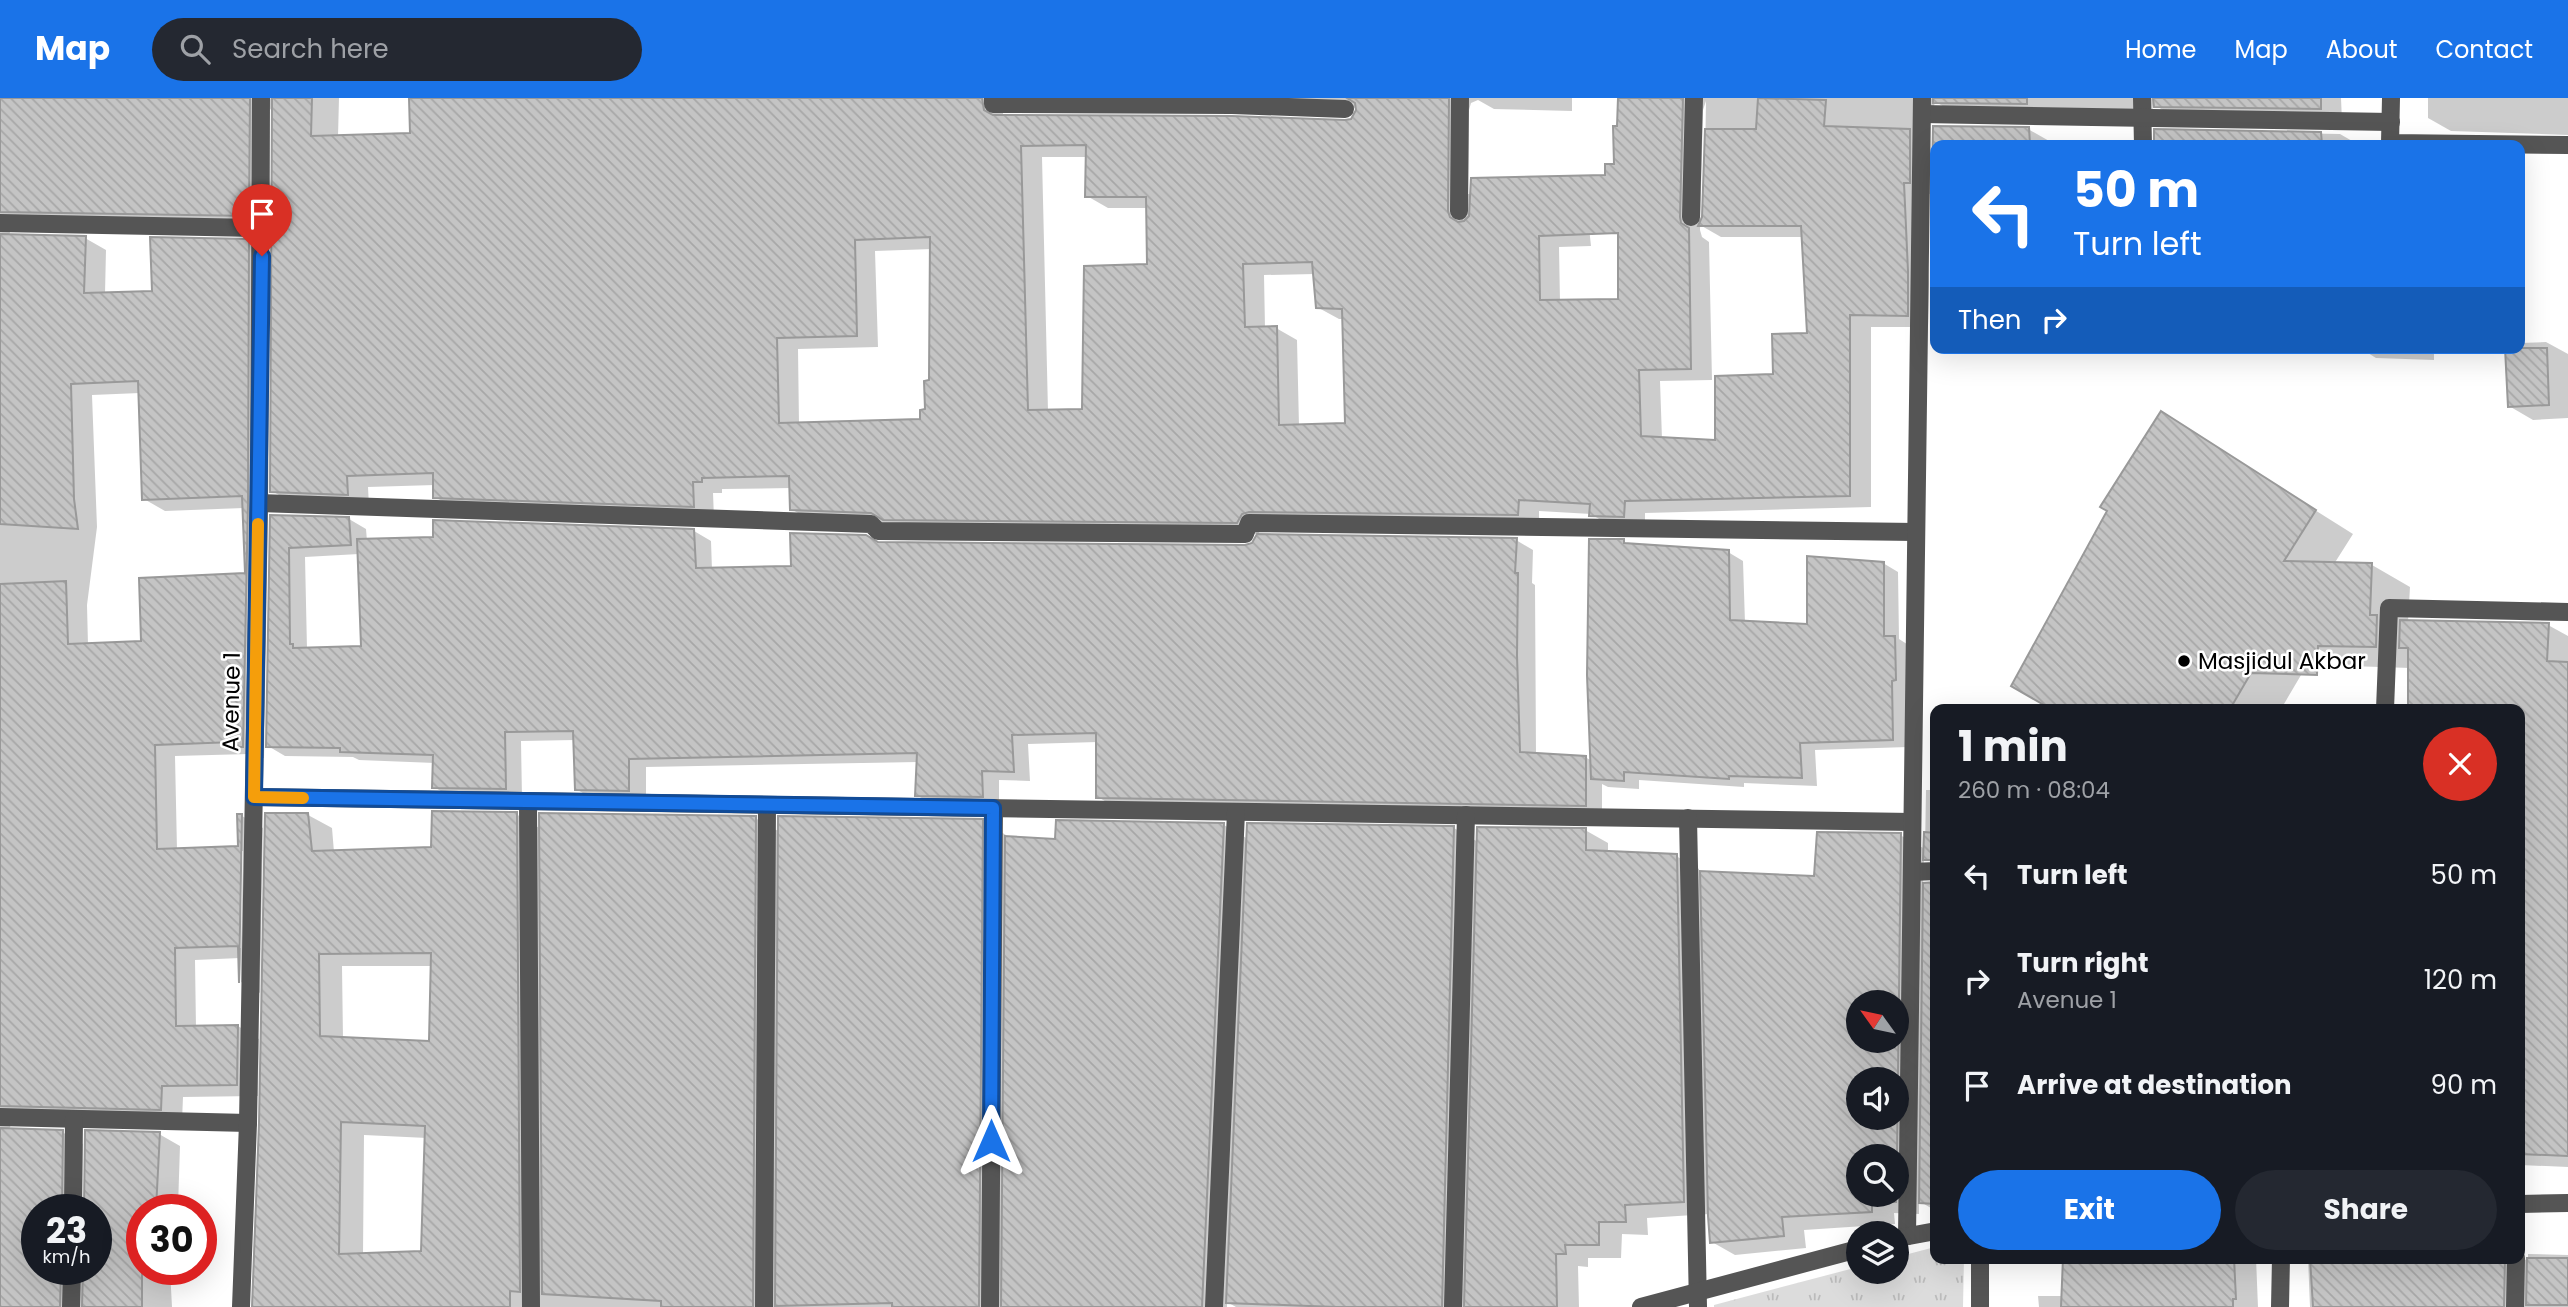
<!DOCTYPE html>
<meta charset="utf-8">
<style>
:root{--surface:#171b24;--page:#242831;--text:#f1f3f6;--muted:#9ea1a6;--accent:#1a73e8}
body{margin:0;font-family:Poppins,sans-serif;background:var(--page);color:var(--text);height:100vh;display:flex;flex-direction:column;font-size:26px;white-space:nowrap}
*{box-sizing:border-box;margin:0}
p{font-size:23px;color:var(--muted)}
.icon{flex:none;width:38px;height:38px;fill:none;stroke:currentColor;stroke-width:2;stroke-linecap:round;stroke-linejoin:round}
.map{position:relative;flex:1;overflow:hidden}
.panel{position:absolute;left:1930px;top:606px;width:595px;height:560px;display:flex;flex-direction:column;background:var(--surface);border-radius:14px;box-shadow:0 7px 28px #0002}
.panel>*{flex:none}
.hud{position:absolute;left:1930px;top:42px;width:595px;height:214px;border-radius:14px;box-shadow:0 7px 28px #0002;background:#1a73e8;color:#fff;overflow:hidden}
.needle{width:46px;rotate:303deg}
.tools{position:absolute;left:1846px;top:892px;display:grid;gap:14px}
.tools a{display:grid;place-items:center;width:63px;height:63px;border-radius:50%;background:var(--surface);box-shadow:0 7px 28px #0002;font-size:35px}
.speed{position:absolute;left:21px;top:1096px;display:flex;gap:14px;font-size:35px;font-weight:700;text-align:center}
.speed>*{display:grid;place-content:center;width:91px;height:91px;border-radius:50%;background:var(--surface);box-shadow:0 7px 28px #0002;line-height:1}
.speed small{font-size:18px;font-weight:400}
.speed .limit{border:10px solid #d22;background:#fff;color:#111}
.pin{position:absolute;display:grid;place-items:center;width:60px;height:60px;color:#fff;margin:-72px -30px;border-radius:50% 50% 50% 0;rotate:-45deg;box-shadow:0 0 7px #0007}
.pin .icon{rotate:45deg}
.me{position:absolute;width:77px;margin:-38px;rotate:0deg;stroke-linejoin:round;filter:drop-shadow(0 0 5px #0008)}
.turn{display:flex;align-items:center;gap:24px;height:147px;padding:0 28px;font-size:32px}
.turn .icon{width:91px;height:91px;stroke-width:2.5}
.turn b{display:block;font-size:49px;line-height:60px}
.then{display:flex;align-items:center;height:66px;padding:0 28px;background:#0003;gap:14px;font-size:26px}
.round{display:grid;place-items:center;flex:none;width:74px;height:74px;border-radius:37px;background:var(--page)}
.overview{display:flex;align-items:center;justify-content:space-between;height:119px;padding:0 28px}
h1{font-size:42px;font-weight:700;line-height:52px}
.primary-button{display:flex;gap:14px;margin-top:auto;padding:14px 28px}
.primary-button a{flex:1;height:80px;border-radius:42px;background:var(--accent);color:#fff;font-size:28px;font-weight:700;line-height:80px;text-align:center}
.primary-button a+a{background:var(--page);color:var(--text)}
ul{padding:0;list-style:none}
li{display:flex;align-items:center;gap:21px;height:105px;padding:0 28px}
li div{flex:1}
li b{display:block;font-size:26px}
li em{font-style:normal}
header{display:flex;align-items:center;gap:42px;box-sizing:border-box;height:98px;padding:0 35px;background:var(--accent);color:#fff}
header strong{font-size:33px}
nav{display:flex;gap:38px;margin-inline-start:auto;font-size:24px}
.search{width:490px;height:63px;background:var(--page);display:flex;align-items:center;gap:18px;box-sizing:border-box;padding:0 24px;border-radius:38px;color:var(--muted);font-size:26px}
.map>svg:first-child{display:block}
.grass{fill:url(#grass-tufts)}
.shadow{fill:#0003;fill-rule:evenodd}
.building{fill:url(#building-back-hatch);stroke:#999;stroke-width:2;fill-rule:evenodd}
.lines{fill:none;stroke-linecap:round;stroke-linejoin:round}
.minor{stroke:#555;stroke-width:18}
.route-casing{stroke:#114b97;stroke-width:18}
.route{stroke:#1a73e8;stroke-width:12}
.slow{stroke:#f59e0b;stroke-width:12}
.poi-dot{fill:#000;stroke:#fff;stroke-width:2.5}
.labels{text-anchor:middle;stroke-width:5;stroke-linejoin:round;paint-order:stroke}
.poi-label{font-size:23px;fill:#000;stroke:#fff;text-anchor:start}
.street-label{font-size:23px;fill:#000;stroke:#fff}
</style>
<header>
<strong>Map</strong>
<div class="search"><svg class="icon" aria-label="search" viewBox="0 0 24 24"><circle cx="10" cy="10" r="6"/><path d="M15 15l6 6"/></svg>Search here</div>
<nav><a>Home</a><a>Map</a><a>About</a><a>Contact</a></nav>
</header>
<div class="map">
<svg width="2568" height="1209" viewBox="0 0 2568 1209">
<defs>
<pattern id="grass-tufts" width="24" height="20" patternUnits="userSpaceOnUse" patternTransform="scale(1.75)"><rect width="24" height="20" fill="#dcdcdc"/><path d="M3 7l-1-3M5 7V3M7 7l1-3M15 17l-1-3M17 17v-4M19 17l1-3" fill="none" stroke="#bbb"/></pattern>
<pattern id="building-back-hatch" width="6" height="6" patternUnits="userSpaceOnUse" patternTransform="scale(1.75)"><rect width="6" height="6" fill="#c4c4c4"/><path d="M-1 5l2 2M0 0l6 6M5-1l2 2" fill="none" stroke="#a7a7a7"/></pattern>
</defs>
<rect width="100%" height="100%" fill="#fff"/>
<polygon class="grass" points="1935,1149 1936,1160 1964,1160 1963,1209 1714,1209 1714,1207 1858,1169 1858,1174 1897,1174 1897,1159"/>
<g class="shadow">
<path d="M0,0H339L338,39L411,37V0H986L1003,10V19L1345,24L1356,19L1358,10L1026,0H1572V13L1494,11L1478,2L1471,5L1469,12L1468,96L1585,92L1591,148L1559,149L1560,204L1620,202V0H2341L2342,23L2176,20L2153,6L2152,19L1956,16L1936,4L1931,12L1930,96H1924L1929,186L1928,229H1871V409L1645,415V430L1612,429L1591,416L1539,413V428H1263L1258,436L906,433L812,423L791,411V390L722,391V395H713L714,420L456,411L435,399V387L368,389L369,408L293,405L272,393L274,6L270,12V129L11,130L9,138L85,140L106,152L105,196L154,195L248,143L269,155L268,418L264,660H257L249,656L175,658L177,752L240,750L242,718L263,730L260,895L241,884L240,860L195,862L196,930L238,928L259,941L258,998L183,999L182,1023L12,1024L9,1032L62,1034L83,1046L82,1111H37V1171H96V1111H86L87,1034L159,1036L180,1048L178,1109L181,1111H142V1171H170L172,1209H0ZM1706,3L1704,120L1700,127L1721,139H1803L1809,237L1717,344L1662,341L1660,283L1712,282L1709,144L1702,139L1700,132L1703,12ZM1042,59H1087V98L1108,110H1148V167L1084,313H1048ZM932,151L931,284L927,313L922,323L799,326L798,251L878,249L875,153ZM1315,176L1317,209L1339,221H1344L1347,326L1299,328L1297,242L1276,230H1265L1264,177ZM140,295L144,401L165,413L244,410L247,477L140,480L142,545L88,547L87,507L97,429L92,297ZM240,753H243L241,850H238Z"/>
<polygon points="2428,0 2568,0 2568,37 2451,33 2428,20"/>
<polygon points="1935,29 2028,31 2051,44 2052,47 1936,47 1936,85"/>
<polygon points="2156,33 2340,36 2359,47 2156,47"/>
<polygon points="1933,175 1936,175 1936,220 1932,218"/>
<polygon points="2546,244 2568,256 2568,320 2533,322 2509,308 2520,245"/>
<polygon points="2360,250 2434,250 2434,262 2376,260"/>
<polygon points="2162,316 2353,436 2334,466 2372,467 2410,489 2408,524 2548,527 2568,538 2568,1069 2520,1067 2520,632 2542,596 2410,570 2349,568 2317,550 2281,611 2054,611"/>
<path d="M272,419L349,421L366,431L367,443L694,433L711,443L712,472L793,470L878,446L1245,449L1516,442L1533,452L1532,485L1535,487L1536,657L1585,659L1592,663L1623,443L1630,447L1728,454L1743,463L1745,525L1809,528L1883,465L1898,474L1899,541L1910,548L1908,649L1815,652L1817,688L1744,685V689L1639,682V691L1608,689L1602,686V716L1115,709L1098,699V644L1028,646L1030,683L999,682V707L933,706L916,697L918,664L646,669V702L593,701L576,691L575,642L521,643L522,700L451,699L434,689L435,665L359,662L353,659L285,658L268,648ZM359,456L363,550L307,551L305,459Z"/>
<path d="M1926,692H1936V767L1924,760L1923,787L1936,785V1113L1919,1103V1116L1894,1115L1895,1126L1804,1132L1806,1150L1735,1157L1712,1144L1709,1116L1647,1120L1648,1137L1622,1136L1621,1160H1588V1169L1578,1168L1579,1209H1236L1227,1204V1209H254L308,717L332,730L334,754L432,751L516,716L541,731L755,720L780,734L982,723L1006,737V740L1057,742L1224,727L1248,741L1454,730L1478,744L1585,732L1608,745V755L1676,758L1699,771V774L1815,780L1900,737L1925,751ZM342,868H433L431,944L343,941ZM1858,905H1897V943H1858ZM1858,982H1897V1020H1858ZM364,1037L427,1040L422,1155L363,1157ZM1858,1059H1897V1097H1858Z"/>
<polygon points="2528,1156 2568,1157 2568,1209 2310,1209 2308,1160 2520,1159 2528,1163"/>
<polygon points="2065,1160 2256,1160 2258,1209 2039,1209 2038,1198 2064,1198"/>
</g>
<g class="building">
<polygon points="0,0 250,0 249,118 0,114"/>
<path d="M272,0H312L311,38L410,35L409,0H982L984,12L993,17L1232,18L1345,22L1351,21L1356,12L1355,5L1347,0H1449L1448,113L1450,119L1458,124L1464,123L1469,118L1471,80L1605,77V66H1614L1613,28H1617L1618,0H1683L1680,119L1681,125L1689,130L1691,271L1639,272L1641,338L1715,342V278L1773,276L1772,236L1807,235L1801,128H1698L1702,119L1705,31H1756L1758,0L1826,2L1824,28L1910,31V85H1904L1908,173V218L1850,217V398L1625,403L1624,419L1589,418L1590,406L1519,402L1518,417L1249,414L1242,416L1237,425L883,422L871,415L790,412L789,378L702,380V384H693L694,409L433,400V375L347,378L348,397L270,394ZM1086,47L1085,99H1146L1147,166L1084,168L1082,311L1028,312L1021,48ZM1618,135V201L1540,202L1539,138ZM930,139L929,282L924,283L925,311L920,312V321L779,325L777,240L857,238L855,142ZM1312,164L1316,210L1342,211L1345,325L1279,327L1277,228L1245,229L1243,166Z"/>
<polygon points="1933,0 2027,0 2027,6 1933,5"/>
<polygon points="2153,0 2321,0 2321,11 2154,9"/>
<polygon points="1933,28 2029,29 2030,47 1936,47 1936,85 1932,85"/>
<polygon points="2154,31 2321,34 2322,47 2154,47"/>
<polygon points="0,136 86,138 84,195 152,193 150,139 249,141 248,405 243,649 234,649 234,644 155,647 157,751 238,748 237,716 242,716 239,885 238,848 175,850 176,928 238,927 237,987 162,988 161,1012 0,1008 0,486 66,483 68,546 141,543 139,480 245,475 242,398 142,402 138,283 71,286 74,401 78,431 0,426"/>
<polygon points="2505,250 2547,250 2549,307 2508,309"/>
<polygon points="2161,313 2316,412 2284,463 2372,465 2370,517 2377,517 2376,549 2318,548 2317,577 2251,575 2230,611 2051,611 2011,588 2107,413 2100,409"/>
<polygon points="270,417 349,419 351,447 289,450 290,546 293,546 293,550 361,548 357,441 433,439 433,422 694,431 696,470 791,468 790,435 866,437 878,444 1245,447 1252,445 1257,436 1517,440 1515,475 1518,475 1517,557 1520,654 1586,658 1586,708 1096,700 1096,635 1012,637 1014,674 982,673 983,699 915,698 917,655 629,661 629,693 575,692 573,633 505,634 506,691 432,690 433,657 340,654 340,650 266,649"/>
<polygon points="1589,441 1624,441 1624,445 1729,452 1730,522 1807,526 1807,458 1884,464 1884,538 1895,538 1896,582 1892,583 1893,642 1800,645 1802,680 1729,678 1729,681 1624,674 1624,683 1591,681 1587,577"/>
<polygon points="2400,522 2549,525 2547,563 2568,564 2568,1058 2520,1056 2520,611 2408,611 2408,550 2399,550"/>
<path d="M432,713L517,714L520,1194L510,1193V1209H252L259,1025L265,715H308L312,753L431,749ZM431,855L429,943L320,938L319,856ZM341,1024L425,1028L421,1153L339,1156Z"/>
<polygon points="539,715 756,718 753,1209 661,1209 661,1203 542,1196"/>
<polygon points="778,718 983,721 979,1209 892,1209 892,1205 775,1208"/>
<polygon points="1056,722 1224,725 1202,1209 1001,1209 1005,738 1055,741"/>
<polygon points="1247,725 1454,728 1442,1209 1336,1209 1226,1205"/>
<polygon points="1477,729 1586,730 1586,752 1677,756 1684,1104 1625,1107 1626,1124 1599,1124 1599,1147 1565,1147 1566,1156 1556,1156 1557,1209 1464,1209"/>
<path d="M1817,734L1901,735L1897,1059H1858V1097H1896V1104L1872,1103V1114L1782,1119L1784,1138L1710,1145L1708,1118L1700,773L1814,778ZM1858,905H1897V943H1858ZM1858,982H1897V1020H1858Z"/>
<polygon points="1924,734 1936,735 1936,762 1923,762"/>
<polygon points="1936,784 1936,1106 1919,1105 1923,785"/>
<polygon points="0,1030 63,1032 62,1111 37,1111 37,1171 61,1171 60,1209 0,1209"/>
<polygon points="85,1032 160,1034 156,1111 142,1111 142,1209 82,1209 83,1171 96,1171 96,1111 84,1111"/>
<polygon points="2063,1160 2234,1160 2236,1201 2233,1201 2233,1209 2061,1209"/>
<polygon points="2310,1160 2505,1160 2504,1209 2313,1209"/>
<polygon points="2527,1160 2568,1160 2568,1207 2526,1207"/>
</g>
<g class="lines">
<g class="minor">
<polyline points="993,0 993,6 1232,7 1345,11"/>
<polyline points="2142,0 2143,47"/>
<polyline points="2391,0 2390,45 2568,47"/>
<polyline points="1922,16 2391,24"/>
<polyline points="1459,113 1460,0"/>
<polyline points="1691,119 1694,0"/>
<polyline points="0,125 262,130"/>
<polyline points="259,405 871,426 878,433 1245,436 1249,425 1916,434"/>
<polyline points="2385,611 2389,510 2568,514"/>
<polyline points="254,699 1912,724"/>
<polyline points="528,703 531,1209"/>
<polyline points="1688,720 1698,1209"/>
<polyline points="1912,774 1936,773"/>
<polyline points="0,1019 248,1025"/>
<polyline points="2520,1106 2568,1105"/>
<polyline points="73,1111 74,1021"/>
<polyline points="1907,1138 1922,0"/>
<polyline points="1898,1140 1936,1133"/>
<polyline points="71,1209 72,1171"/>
<polyline points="241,1209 248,1025 259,405 261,0"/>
<polyline points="764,1209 767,707"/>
<polyline points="990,1209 994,710"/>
<polyline points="1214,1209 1236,714"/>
<polyline points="1453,1209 1466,717"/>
<polyline points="1641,1209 1858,1151"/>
<polyline points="1980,1209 1980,1160"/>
<polyline points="2280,1209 2281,1160"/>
<polyline points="2515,1209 2516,1160"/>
</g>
</g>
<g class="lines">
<g class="route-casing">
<polyline id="route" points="262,158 254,699 993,710 991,1043"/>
</g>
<use href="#route" class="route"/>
<polyline class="slow" points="258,426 254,699 303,700"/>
</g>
<circle class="poi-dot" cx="2184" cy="563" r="7"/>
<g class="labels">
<g class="poi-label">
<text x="2198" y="571">Masjidul Akbar</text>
</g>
<g class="street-label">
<text transform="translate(231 604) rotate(-89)" y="8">Avenue 1</text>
</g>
</g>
</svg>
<div class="tools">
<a><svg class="needle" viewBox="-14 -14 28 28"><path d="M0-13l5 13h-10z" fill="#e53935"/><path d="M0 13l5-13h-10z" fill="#9ea1a6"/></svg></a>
<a><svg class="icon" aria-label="sound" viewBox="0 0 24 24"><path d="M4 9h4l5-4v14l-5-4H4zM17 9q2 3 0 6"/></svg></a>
<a><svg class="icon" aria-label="search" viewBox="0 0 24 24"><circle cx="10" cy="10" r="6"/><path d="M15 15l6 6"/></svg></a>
<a><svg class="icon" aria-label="layers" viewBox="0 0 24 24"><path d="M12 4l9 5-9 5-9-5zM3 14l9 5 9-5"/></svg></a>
</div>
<div class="speed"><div>23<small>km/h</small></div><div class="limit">30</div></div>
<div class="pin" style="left:262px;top:158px;background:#d93025"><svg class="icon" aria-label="arrive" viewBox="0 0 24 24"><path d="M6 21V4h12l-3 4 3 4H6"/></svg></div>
<svg class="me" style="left:991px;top:1043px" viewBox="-20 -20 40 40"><path d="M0-17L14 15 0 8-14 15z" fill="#1a73e8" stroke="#fff" stroke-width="4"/></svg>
<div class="hud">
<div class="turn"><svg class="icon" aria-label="left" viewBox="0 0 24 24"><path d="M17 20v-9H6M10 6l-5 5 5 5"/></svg><div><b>50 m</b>Turn left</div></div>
<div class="then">Then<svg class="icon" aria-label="right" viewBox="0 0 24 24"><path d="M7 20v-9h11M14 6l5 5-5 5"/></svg></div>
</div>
<section class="panel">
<div class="overview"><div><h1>1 min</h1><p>260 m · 08:04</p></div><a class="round" style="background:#d93025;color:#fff"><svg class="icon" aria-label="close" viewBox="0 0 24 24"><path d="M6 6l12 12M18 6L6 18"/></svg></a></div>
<ul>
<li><svg class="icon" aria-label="left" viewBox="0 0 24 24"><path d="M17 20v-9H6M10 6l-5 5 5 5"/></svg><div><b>Turn left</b></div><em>50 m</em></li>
<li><svg class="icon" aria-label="right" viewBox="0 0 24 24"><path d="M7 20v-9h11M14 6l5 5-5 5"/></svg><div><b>Turn right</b><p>Avenue 1</p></div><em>120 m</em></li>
<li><svg class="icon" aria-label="arrive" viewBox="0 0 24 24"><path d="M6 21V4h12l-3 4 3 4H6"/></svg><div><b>Arrive at destination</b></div><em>90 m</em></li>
</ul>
<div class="primary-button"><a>Exit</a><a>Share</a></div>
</section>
</div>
